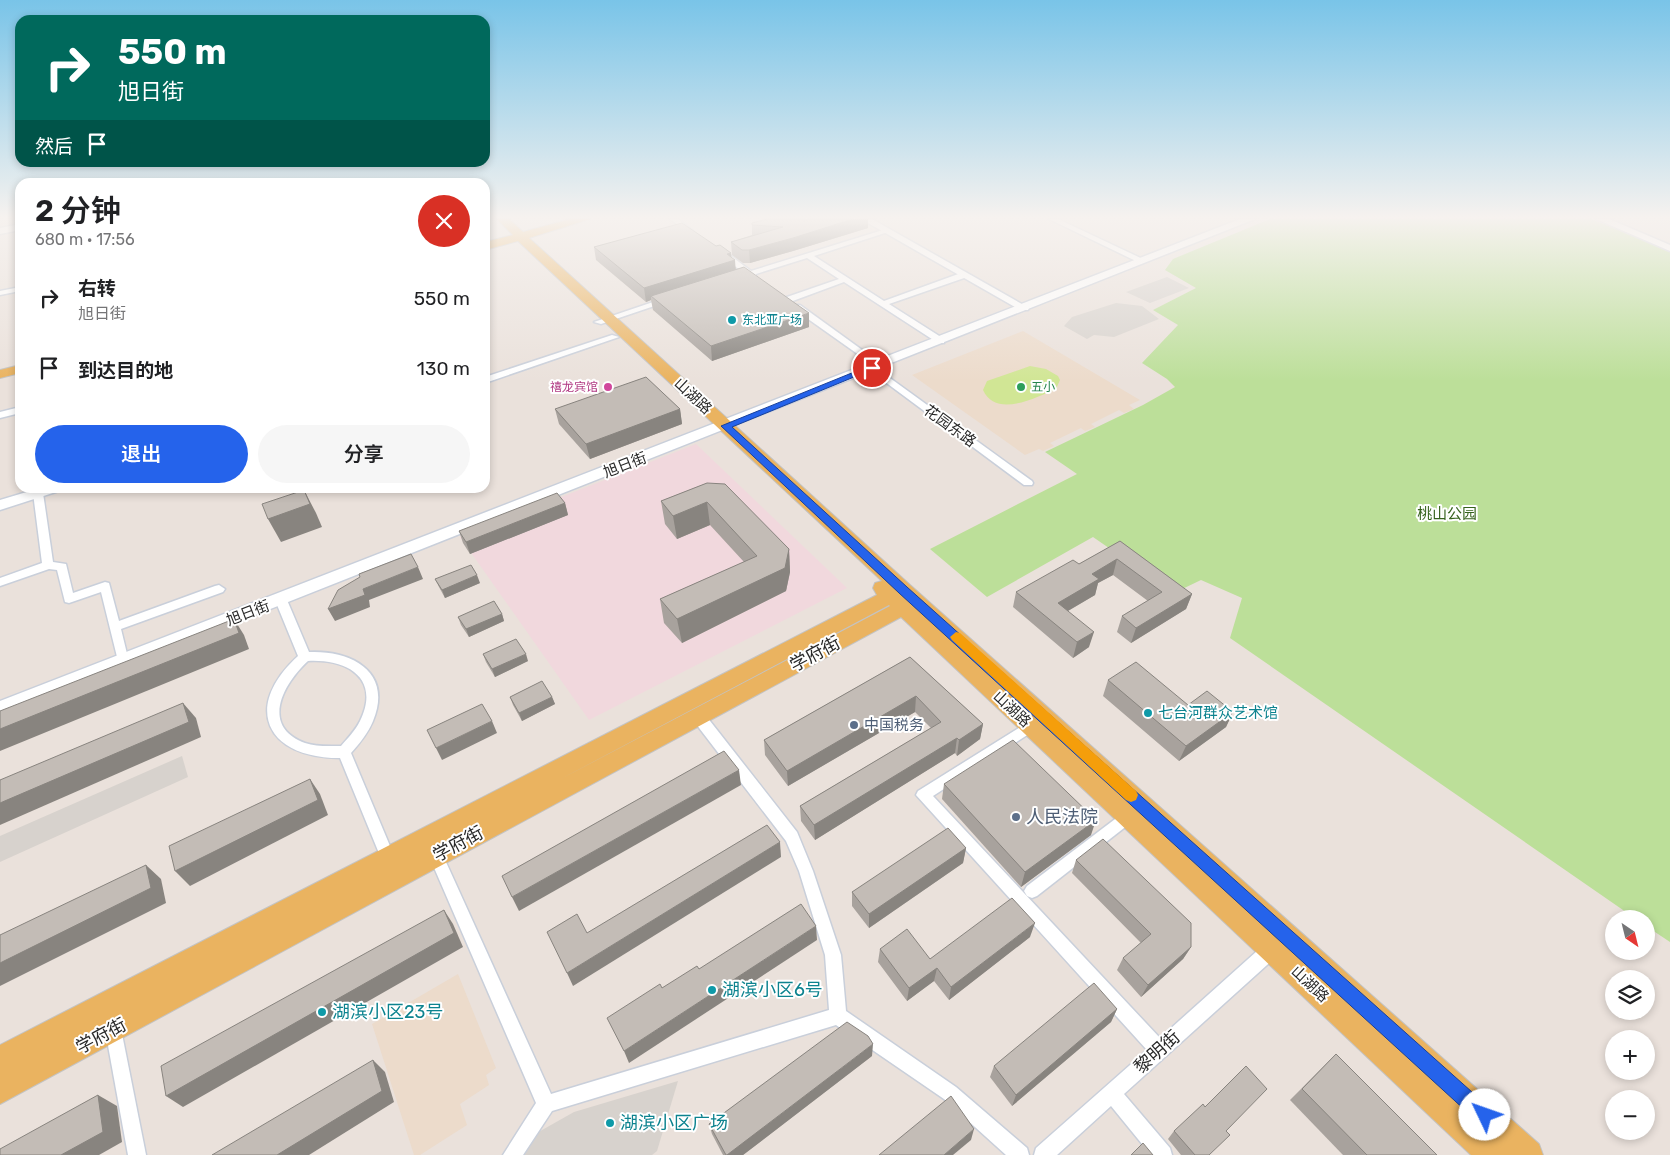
<!DOCTYPE html>
<html lang="zh">
<meta charset="utf-8">
<style>
:root{--surface:#fff;--page:#f6f6f6;--text:#202124;--muted:#757577;--accent:#2563eb}
body{margin:0;font-family:Rubik,"Noto Sans SC",sans-serif;background:var(--page);color:var(--text);height:100vh;display:flex;flex-direction:column;font-size:19px;white-space:nowrap}
*{box-sizing:border-box;margin:0}
p{font-size:16px;color:var(--muted)}
.icon{flex:none;width:28px;height:28px;fill:none;stroke:currentColor;stroke-width:2;stroke-linecap:round;stroke-linejoin:round}
.map{position:relative;flex:1;overflow:hidden}
.sheet{position:absolute;left:15px;top:178px;width:475px;height:315px;display:flex;flex-direction:column;background:var(--surface);border-radius:15px;box-shadow:0 2px 8px #0003}
.sheet>*{flex:none}
.hud{position:absolute;left:15px;top:15px;width:475px;height:152px;border-radius:15px;box-shadow:0 2px 8px #0003;background:#00695c;color:#fff;overflow:hidden}
.needle{width:32px;rotate:145deg}
.fabs{position:absolute;left:1605px;top:910px;display:grid;gap:10px}
.fabs a{display:grid;place-items:center;width:50px;height:50px;border-radius:50%;background:var(--surface);box-shadow:0 2px 8px #0003;font-size:25px}
.pin{position:absolute;display:grid;place-items:center;width:42px;height:42px;color:#fff;margin:-21px;border:2px solid #fff;border-radius:50%;box-shadow:0 1px 5px #0007}
.me{position:absolute;width:55px;margin:-28px;rotate:312deg;stroke-linejoin:round;filter:drop-shadow(0 0 4px #0008)}
.turn{display:flex;align-items:center;gap:18px;height:105px;padding:0 20px;font-size:22px}
.turn .icon{width:65px;height:65px;stroke-width:2.5}
.turn b{display:block;font-size:35px;line-height:42px}
.then{display:flex;align-items:center;height:48px;padding:0 20px;background:#0003;gap:10px;font-size:19px}
.round{display:grid;place-items:center;flex:none;width:52px;height:52px;border-radius:26px;background:var(--page)}
.summary{display:flex;align-items:center;justify-content:space-between;height:85px;padding:0 20px}
h1{font-size:30px;font-weight:600;line-height:38px}
.cta{display:flex;gap:10px;margin-top:auto;padding:10px 20px}
.cta a{flex:1;height:58px;border-radius:30px;background:var(--accent);color:#fff;font-size:20px;font-weight:600;line-height:58px;text-align:center}
.cta a+a{background:var(--page);color:var(--text)}
ul{padding:0;list-style:none}
li{display:flex;align-items:center;gap:15px;height:70px;padding:0 20px}
li div{flex:1}
li b{display:block;font-size:19px}
li em{font-style:normal}
.map>svg:first-child{display:block}
.education{fill:#ecdbcb}
.medical{fill:#f1d8dd}
.green{fill:#bcdf99}
.pitch{fill:#d1e695}
.plaza{fill:#d7d2cd}
.lines{fill:none;stroke-linecap:round;stroke-linejoin:round}
.minor-casing{stroke:#c9cfda;stroke-width:3}
.tertiary-casing{stroke:#c9cfda;stroke-width:3}
.secondary-casing{stroke:#c9cfda;stroke-width:3}
.primary-casing{stroke:#c3c3c3;stroke-width:2}
.minor{fill:#fff;fill-rule:evenodd}
.tertiary{fill:#fff;fill-rule:evenodd}
.secondary{fill:#fff;fill-rule:evenodd}
.primary{fill:#eab360;fill-rule:evenodd}
.wall{fill:#a8a29d}
.shaded-wall{fill:#88847f}
.building{fill:#c3bcb6;stroke:#88847f}
.route{fill:#2563eb;stroke:#184099}
.slow{fill:#f59e0b}
.culture-dot{fill:#0f9aa8;stroke:#fff;stroke-width:2}
.hotel-dot{fill:#d1479c;stroke:#fff;stroke-width:2}
.leisure-dot{fill:#2e9e5b;stroke:#fff;stroke-width:2}
.service-dot{fill:#5c6f8a;stroke:#fff;stroke-width:2}
.labels{text-anchor:middle;stroke-width:4;stroke-linejoin:round;paint-order:stroke}
.far-culture-label{font-size:12px;fill:#0d838f;stroke:#fff;text-anchor:start}
.far-hotel-label{font-size:12px;fill:#b23c85;stroke:#fff;text-anchor:end}
.far-leisure-label{font-size:12px;fill:#27864d;stroke:#fff;text-anchor:start}
.street-label{font-size:15px;fill:#292929;stroke:#fff}
.park-label{font-size:15px;fill:#36621d;stroke:#fff}
.culture-label{font-size:15px;fill:#0d838f;stroke:#fff;text-anchor:start}
.service-label{font-size:15px;fill:#4e5e75;stroke:#fff;text-anchor:start}
.near-street-label{font-size:18px;fill:#292929;stroke:#fff}
.near-service-label{font-size:18px;fill:#4e5e75;stroke:#fff;text-anchor:start}
.near-culture-label{font-size:18px;fill:#0d838f;stroke:#fff;text-anchor:start}
</style>
<div class="map">
<svg width="1670" height="1155" viewBox="0 0 1670 1155">
<rect width="100%" height="100%" fill="#eae1db"/>
<g class="education">
<polygon points="1023,331 1140,400 1129,405 1134,409 1124,413 1119,410 1091,424 1095,427 1085,431 1081,428 1050,443 1054,446 1043,451 1039,449 1025,455 912,375"/>
<polygon points="458,974 496,1068 486,1075 489,1085 460,1104 467,1125 420,1155 414,1155 372,1024"/>
</g>
<polygon class="medical" points="696,444 847,588 589,720 460,537"/>
<polygon class="green" points="1270,219 1591,219 1670,250 1670,942 1646,926 1646,919 1636,919 1230,638 1242,598 1201,580 1174,593 1093,537 987,597 930,549 1077,474 1045,452 1143,405 1175,387 1167,379 1142,363 1178,325 1153,310 1196,288 1165,270 1173,259"/>
<path class="pitch" d="M1030,366L1046,369L1058,376L1060,380L1056,389C1037,397 996,419 983,390L987,381Z"/>
<g class="plaza">
<polygon points="1167,277 1189,288 1150,303 1126,292"/>
<polygon points="1116,303 1142,306 1159,319 1114,337 1094,335 1087,339 1064,326 1072,317"/>
<polygon points="182,756 188,777 0,862 0,836"/>
<polygon points="678,1081 657,1151 652,1155 522,1155 535,1134 574,1112"/>
</g>
<g class="lines">
<g class="minor-casing">
<g id="minor">
<polygon points="670,219 678,219 693,231 688,232"/>
<polygon points="1049,219 1058,219 1147,261 1140,263"/>
<polygon points="886,229 889,231 888,232 814,256 884,301 961,273 967,273 967,277 889,304 944,339 944,343 938,343 844,282 790,302 784,302 784,298 839,279 807,258 756,274 756,278 749,277 740,279 736,277 744,273 720,255 727,253 751,271"/>
<polygon points="20,287 20,291 0,295 0,291"/>
<polygon points="662,299 669,301 601,324 594,322"/>
<polygon points="794,305 800,305 883,365 882,367 876,367 794,309"/>
<polygon points="612,335 619,337 485,383 485,377"/>
<polygon points="872,365 1032,481 1033,483 1032,485 1024,485 869,370 868,368"/>
<polygon points="20,407 20,413 0,418 0,412"/>
<polygon points="38,490 43,493 53,562 66,564 73,593 105,582 109,583 119,621 215,586 219,585 225,589 223,592 121,629 129,662 127,665 119,665 101,592 69,603 65,602 57,570 49,569 0,586 0,578 42,563 33,493"/>
<path d="M281,596L287,600L309,652C352,650 393,672 373,721C368,733 360,743 351,753L395,858L393,863L388,865L383,863L340,758C266,758 242,707 298,656L275,600ZM308,661C347,659 381,678 360,721C355,731 347,739 341,746C329,746 316,747 305,743C260,726 283,684 308,661Z"/>
<polygon points="698,711 703,712 797,832 813,871 841,955 846,1011 956,1087 1027,1148 1029,1155 1006,1155 944,1099 836,1025 552,1111 523,1155 503,1155 536,1103 429,856 431,851 436,849 441,851 551,1094 829,1010 825,955 799,871 786,841 693,720 692,716 693,712"/>
<polygon points="1030,721 1035,722 1037,726 1035,730 933,796 1160,1038 1266,943 1272,941 1278,943 1280,949 1278,955 1124,1094 1170,1148 1172,1155 1151,1155 1111,1106 1057,1155 1034,1155 1036,1148 1147,1050 916,795 918,791"/>
<polygon points="1128,811 1133,813 1135,817 1133,821 1037,896 1032,898 1027,896 1024,891 1027,886 1123,813"/>
<polygon points="113,1021 119,1023 121,1029 146,1155 128,1155 105,1029 107,1023"/>
</g>
</g>
<g class="tertiary-casing">
<g id="tertiary">
<polygon points="861,219 872,219 1029,308 1028,310 1020,310"/>
<polygon points="1596,219 1609,219 1670,245 1670,251"/>
</g>
</g>
<g class="secondary-casing">
<g id="secondary">
<polygon points="1240,219 1255,219 0,716 0,701"/>
<polygon points="20,224 20,230 0,234 0,228"/>
<polygon points="40,488 61,488 59,491 0,510 0,500"/>
</g>
</g>
<g class="primary-casing">
<g id="primary">
<path d="M497,219H509L523,232L570,219H590L529,238L910,585L1539,1144L1543,1155H1471L901,617L0,1104V1045L877,595L873,588L875,583L882,581L518,241L485,250V242L513,235ZM889,605L890,606L557,781Z"/>
<polygon points="20,365 20,373 0,378 0,370"/>
</g>
</g>
<use href="#minor" class="minor"/>
<use href="#tertiary" class="tertiary"/>
<use href="#secondary" class="secondary"/>
<use href="#primary" class="primary"/>
</g>
<g class="wall">
<polygon points="752,223 868,228 793,251 750,263 743,263 732,255 731,242 752,235"/>
<polygon points="594,247 732,258 736,269 809,327 712,361 653,310 651,300 646,302 596,260"/>
<polygon points="555,409 680,409 682,424 590,459 559,424"/>
<polygon points="707,483 789,549 790,572 786,591 682,643 664,623 660,599 744,562 710,525 677,539 665,524 661,501"/>
<polygon points="565,503 568,515 470,554 463,543 459,531"/>
<polygon points="1120,541 1192,594 1186,609 1131,643 1117,632 1122,616 1148,601 1113,575 1098,583 1095,595 1068,611 1089,647 1073,658 1013,607 1016,592 1079,564"/>
<polygon points="435,579 480,583 445,598 439,587"/>
<polygon points="502,614 504,621 469,637 461,625 458,617"/>
<polygon points="483,654 528,661 495,677 486,662"/>
<polygon points="910,657 983,724 980,739 957,756 955,753 815,840 801,821 800,806 931,728 915,712 788,786 765,755 764,740"/>
<polygon points="1108,680 1188,705 1233,712 1226,727 1179,761 1103,696"/>
<polygon points="510,697 552,697 555,704 522,721 513,705"/>
<polygon points="944,784 1091,835 1021,887 942,799"/>
<polygon points="966,848 963,863 869,928 852,906 852,892"/>
<polygon points="1076,860 1191,947 1183,959 1141,997 1117,970 1123,958 1141,943 1072,873"/>
<polygon points="1030,937 949,1000 934,981 907,1001 878,962 880,949 930,959"/>
<polygon points="1117,1009 1111,1022 1012,1106 990,1077 994,1066"/>
<polygon points="1336,1054 1437,1155 1343,1155 1290,1100"/>
<polygon points="872,1056 743,1155 723,1155 712,1134 709,1124"/>
<polygon points="1174,1131 1226,1131 1209,1155 1181,1155 1168,1139"/>
</g>
<g class="shaded-wall">
<polygon points="853,219 868,219 868,228 793,251 750,263 749,250"/>
<polygon points="731,253 732,261 735,260 736,274 651,296 651,300 646,302 644,288"/>
<polygon points="809,313 809,327 712,361 711,346"/>
<polygon points="680,409 682,424 590,459 586,444"/>
<polygon points="304,490 316,513 322,527 281,542 268,519"/>
<polygon points="707,502 710,525 677,539 673,516"/>
<polygon points="565,503 568,515 470,554 466,542"/>
<polygon points="789,549 790,572 786,591 682,643 677,619"/>
<polygon points="1117,559 1113,575 1098,583 1095,595 1054,619 1058,603 1092,574"/>
<polygon points="418,567 423,579 369,600 370,607 335,621 328,609 363,589"/>
<polygon points="477,575 480,583 445,598 442,590"/>
<polygon points="1192,594 1186,609 1131,643 1136,628"/>
<polygon points="502,614 504,621 469,637 466,629"/>
<polygon points="234,619 244,635 249,649 0,751 0,729"/>
<polygon points="1094,632 1089,647 1073,658 1077,642"/>
<polygon points="526,654 528,661 495,677 492,669"/>
<polygon points="916,696 915,712 788,786 787,771"/>
<polygon points="552,697 555,704 522,721 519,713"/>
<polygon points="183,703 196,718 201,737 0,825 0,803"/>
<polygon points="1233,712 1226,727 1179,761 1186,746"/>
<polygon points="492,721 497,733 442,760 436,748"/>
<polygon points="983,724 980,739 957,756 959,740"/>
<polygon points="957,738 955,753 815,840 814,825"/>
<polygon points="739,770 741,785 519,911 512,897"/>
<polygon points="310,779 320,794 328,815 190,886 175,871"/>
<polygon points="1096,820 1091,835 1021,887 1025,872"/>
<polygon points="780,842 781,857 573,986 567,973"/>
<polygon points="966,848 963,863 869,928 869,914"/>
<polygon points="146,865 161,879 166,903 0,986 0,963"/>
<polygon points="444,910 453,924 463,947 183,1107 166,1096"/>
<polygon points="1035,923 1030,937 949,1000 951,987"/>
<polygon points="816,926 817,940 629,1063 624,1051"/>
<polygon points="1191,947 1183,959 1141,997 1148,985"/>
<polygon points="937,968 934,981 907,1001 909,988"/>
<polygon points="1117,1009 1111,1022 1012,1106 1016,1095"/>
<polygon points="873,1044 872,1056 743,1155 727,1155"/>
<polygon points="373,1060 385,1072 394,1102 309,1155 277,1155"/>
<polygon points="98,1095 117,1106 122,1142 99,1155 61,1155"/>
<polygon points="974,1129 971,1140 953,1155 944,1155"/>
</g>
<g class="building">
<polygon points="767,219 805,219 804,221 808,219 853,219 793,238 749,250 742,250 731,242 783,227 752,225 752,223"/>
<polygon points="682,223 716,246 720,245 731,253 727,254 735,260 644,288 594,247"/>
<polygon points="744,267 809,313 711,346 651,296"/>
<polygon points="646,377 680,409 586,444 555,409"/>
<polygon points="707,483 725,484 789,549 785,568 677,619 660,599 757,556 707,502 673,516 661,501"/>
<polygon points="304,490 310,504 268,519 262,504"/>
<polygon points="557,493 565,503 466,542 459,531"/>
<polygon points="1120,541 1192,594 1136,628 1122,616 1162,592 1117,559 1092,574 1099,579 1058,603 1094,632 1077,642 1016,592 1073,560 1079,564"/>
<polygon points="411,554 418,567 363,589 365,595 328,609 338,590 360,577 359,574"/>
<polygon points="471,565 477,575 442,590 435,579"/>
<polygon points="494,601 502,614 466,629 458,617"/>
<polygon points="234,619 239,633 0,729 0,711"/>
<polygon points="516,639 526,654 492,669 483,654"/>
<polygon points="910,657 983,724 959,740 957,738 814,825 800,806 941,722 916,696 787,771 764,740"/>
<polygon points="1136,662 1188,705 1207,691 1233,712 1186,746 1108,680"/>
<polygon points="542,681 552,697 519,713 510,697"/>
<polygon points="183,703 189,722 0,803 0,780"/>
<polygon points="482,704 492,721 436,748 427,730"/>
<polygon points="1013,740 1096,820 1025,872 944,784"/>
<polygon points="724,751 739,770 512,897 502,876"/>
<polygon points="310,779 318,800 175,871 169,846"/>
<polygon points="767,825 780,842 567,973 547,932 577,914 587,933"/>
<polygon points="948,828 966,848 869,914 852,892"/>
<polygon points="1103,839 1191,923 1191,947 1148,985 1123,958 1151,934 1076,860"/>
<polygon points="146,865 151,888 0,963 0,935"/>
<polygon points="1012,898 1035,923 951,987 937,968 909,988 880,949 907,929 930,959"/>
<polygon points="801,904 816,926 624,1051 607,1018 660,984 662,988 697,966 699,969"/>
<polygon points="444,910 454,933 166,1096 161,1066"/>
<polygon points="1094,983 1117,1009 1016,1095 994,1066"/>
<polygon points="847,1022 868,1036 873,1044 727,1155 726,1155 709,1124"/>
<polygon points="1336,1054 1437,1155 1367,1155 1302,1089"/>
<polygon points="373,1060 382,1091 277,1155 212,1155"/>
<polygon points="1246,1066 1267,1089 1226,1131 1230,1135 1209,1155 1195,1155 1174,1131 1203,1104 1205,1107"/>
<polygon points="98,1095 103,1132 61,1155 0,1155 0,1149"/>
<polygon points="951,1096 974,1129 944,1155 879,1155"/>
<polygon points="1143,1143 1153,1155 1131,1155"/>
</g>
<linearGradient id="sky" x2="0" y2="1"><stop stop-color="#79c4e8"/><stop offset="0.57" stop-color="#f6f2ef"/><stop offset="1" stop-color="#f6f2ef" stop-opacity="0"/></linearGradient>
<rect width="1670" height="381" fill="url(#sky)"/>
<polygon class="route" points="869,366 876,368 732,427 907,587 1491,1109 1494,1115 1491,1122 1485,1124 1478,1122 899,593 721,426"/>
<polygon class="slow" points="956,632 960,633 1136,791 1138,795 1136,800 1131,802 1126,800 952,640 950,637"/>
<g class="culture-dot">
<circle cx="732" cy="320" r="5"/>
<circle cx="1148" cy="713" r="5"/>
<circle cx="712" cy="990" r="5"/>
<circle cx="322" cy="1012" r="5"/>
<circle cx="610" cy="1123" r="5"/>
</g>
<circle class="hotel-dot" cx="608" cy="387" r="5"/>
<circle class="leisure-dot" cx="1021" cy="387" r="5"/>
<g class="service-dot">
<circle cx="854" cy="725" r="5"/>
<circle cx="1016" cy="817" r="5"/>
</g>
<g class="labels">
<g class="far-culture-label">
<text x="742" y="324">东北亚广场</text>
</g>
<g class="far-hotel-label">
<text x="598" y="391">禧龙宾馆</text>
</g>
<g class="far-leisure-label">
<text x="1031" y="391">五小</text>
</g>
<g class="street-label">
<text transform="translate(693 396) rotate(43)" y="5">山湖路</text>
<text transform="translate(950 426) rotate(36)" y="5">花园东路</text>
<text transform="translate(625 465) rotate(-21)" y="5">旭日街</text>
<text transform="translate(248 613) rotate(-21)" y="5">旭日街</text>
<text transform="translate(1012 709) rotate(43)" y="5">山湖路</text>
<text transform="translate(1310 984) rotate(43)" y="5">山湖路</text>
</g>
<g class="park-label">
<text x="1447" y="519">桃山公园</text>
</g>
<g class="culture-label">
<text x="1158" y="718">七台河群众艺术馆</text>
</g>
<g class="service-label">
<text x="864" y="730">中国税务</text>
</g>
<g class="near-street-label">
<text transform="translate(815 654) rotate(-28)" y="6">学府街</text>
<text transform="translate(458 844) rotate(-28)" y="6">学府街</text>
<text transform="translate(101 1036) rotate(-28)" y="6">学府街</text>
<text transform="translate(1157 1052) rotate(-42)" y="6">黎明街</text>
</g>
<g class="near-service-label">
<text x="1026" y="823">人民法院</text>
</g>
<g class="near-culture-label">
<text x="722" y="996">湖滨小区6号</text>
<text x="332" y="1018">湖滨小区23号</text>
<text x="620" y="1129">湖滨小区广场</text>
</g>
</g>
</svg>
<div class="fabs">
<a><svg class="needle" viewBox="-14 -14 28 28"><path d="M0-13l5 13h-10z" fill="#e53935"/><path d="M0 13l5-13h-10z" fill="#757577"/></svg></a>
<a><svg class="icon" aria-label="layers" viewBox="0 0 24 24"><path d="M12 4l9 5-9 5-9-5zM3 14l9 5 9-5"/></svg></a>
<a>+</a>
<a>−</a>
</div>
<div class="pin" style="left:872px;top:368px;background:#d93025"><svg class="icon" aria-label="arrive" viewBox="0 0 24 24"><path d="M6 21V4h12l-3 4 3 4H6"/></svg></div>
<svg class="me" style="left:1485px;top:1115px" viewBox="-20 -20 40 40"><circle r="19" fill="#fff"/><path d="M0-13L10 11 0 6-10 11z" fill="#2563eb"/></svg>
<div class="hud">
<div class="turn"><svg class="icon" aria-label="right" viewBox="0 0 24 24"><path d="M7 20v-9h11M14 6l5 5-5 5"/></svg><div><b>550 m</b>旭日街</div></div>
<div class="then">然后<svg class="icon" aria-label="arrive" viewBox="0 0 24 24"><path d="M6 21V4h12l-3 4 3 4H6"/></svg></div>
</div>
<section class="sheet">
<div class="summary"><div><h1>2 分钟</h1><p>680 m · 17:56</p></div><a class="round" style="background:#d93025;color:#fff"><svg class="icon" aria-label="close" viewBox="0 0 24 24"><path d="M6 6l12 12M18 6L6 18"/></svg></a></div>
<ul>
<li><svg class="icon" aria-label="right" viewBox="0 0 24 24"><path d="M7 20v-9h11M14 6l5 5-5 5"/></svg><div><b>右转</b><p>旭日街</p></div><em>550 m</em></li>
<li><svg class="icon" aria-label="arrive" viewBox="0 0 24 24"><path d="M6 21V4h12l-3 4 3 4H6"/></svg><div><b>到达目的地</b></div><em>130 m</em></li>
</ul>
<div class="cta"><a>退出</a><a>分享</a></div>
</section>
</div>
